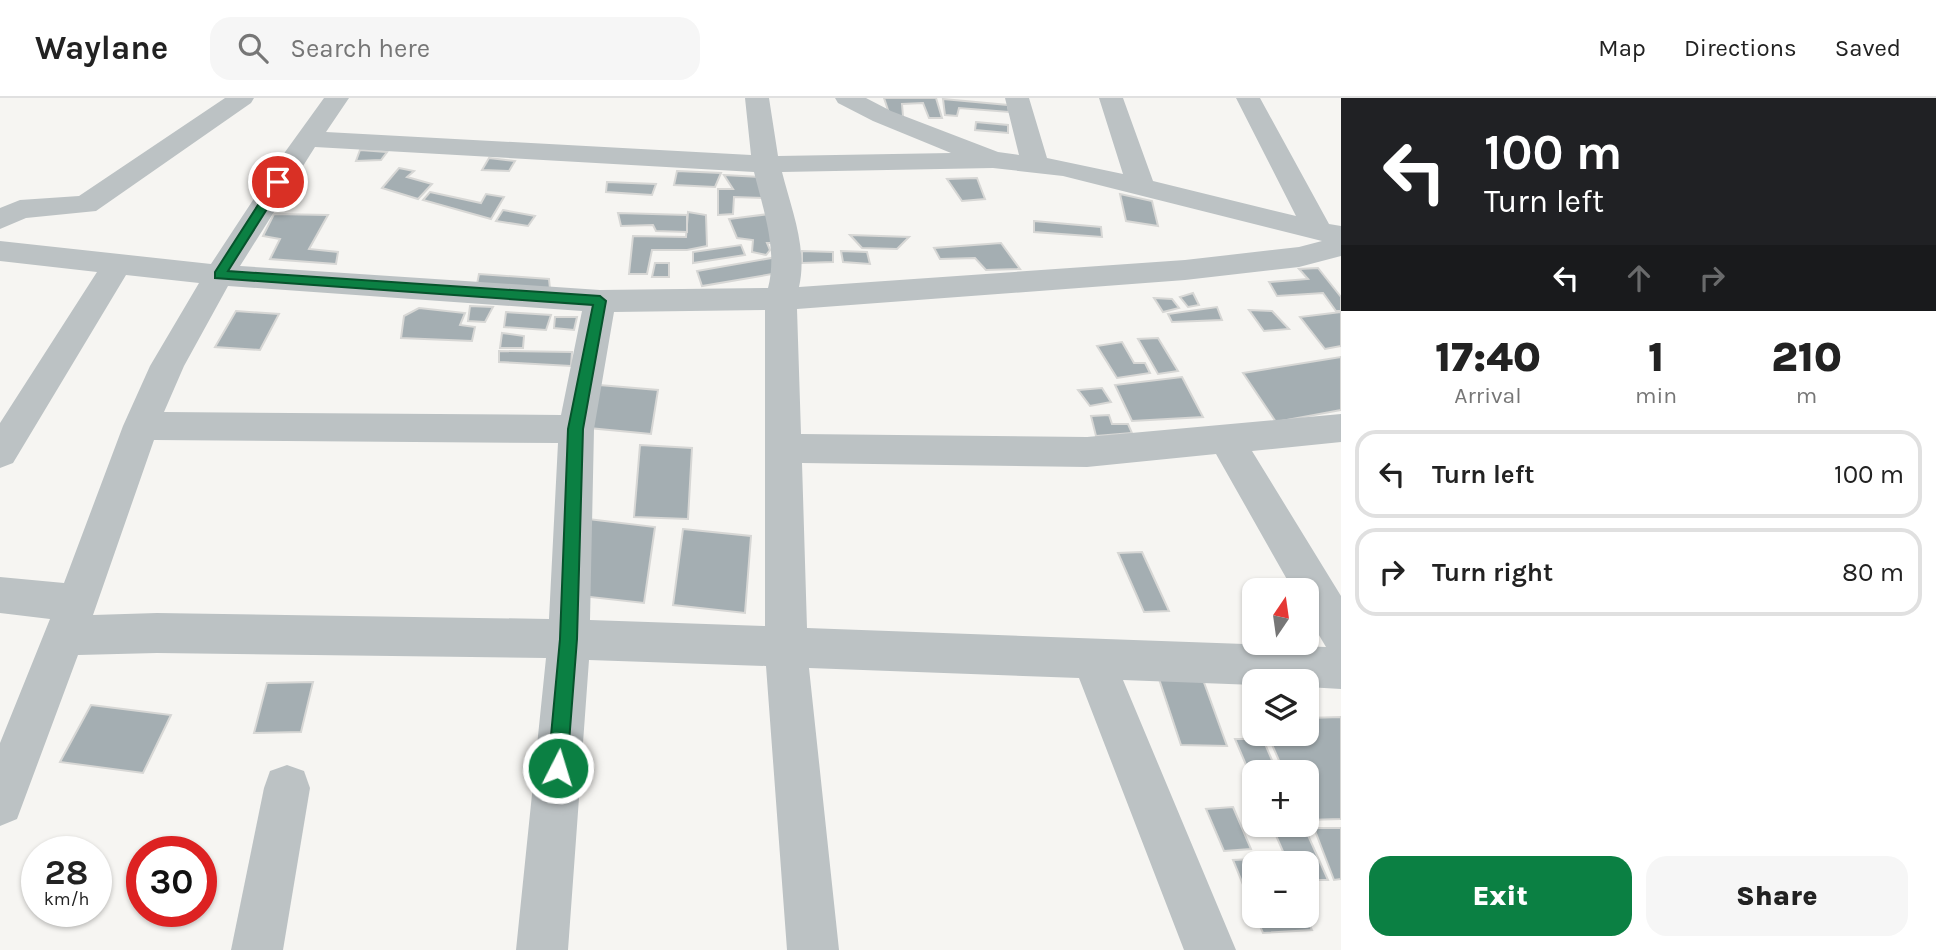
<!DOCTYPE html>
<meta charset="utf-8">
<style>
:root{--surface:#fff;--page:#f6f6f6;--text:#222;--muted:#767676;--line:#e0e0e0;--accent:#0b8043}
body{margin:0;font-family:Karla,sans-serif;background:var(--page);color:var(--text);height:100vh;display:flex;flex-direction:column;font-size:26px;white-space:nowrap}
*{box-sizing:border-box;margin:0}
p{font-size:23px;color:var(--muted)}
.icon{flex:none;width:38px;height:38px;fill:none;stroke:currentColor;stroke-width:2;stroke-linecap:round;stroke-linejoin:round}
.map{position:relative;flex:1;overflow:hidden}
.panel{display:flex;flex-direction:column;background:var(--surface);width:595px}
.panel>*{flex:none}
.top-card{background:#202124;color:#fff;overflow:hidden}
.needle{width:46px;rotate:13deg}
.tools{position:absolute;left:1242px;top:480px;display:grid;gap:14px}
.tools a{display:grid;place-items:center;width:77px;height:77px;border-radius:14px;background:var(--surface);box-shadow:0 2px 5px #0004;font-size:35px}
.speed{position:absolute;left:21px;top:738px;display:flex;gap:14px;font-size:35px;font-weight:700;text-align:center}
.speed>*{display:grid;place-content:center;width:91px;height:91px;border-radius:50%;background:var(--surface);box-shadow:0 2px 5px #0004;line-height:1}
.speed small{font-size:18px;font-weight:400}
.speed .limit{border:10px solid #d22;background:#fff;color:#111}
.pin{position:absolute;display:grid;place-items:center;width:60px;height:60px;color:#fff;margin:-30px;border:4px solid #fff;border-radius:50%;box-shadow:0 2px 7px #0007}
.me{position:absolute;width:77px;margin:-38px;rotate:5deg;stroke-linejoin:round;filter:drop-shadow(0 0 5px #0008)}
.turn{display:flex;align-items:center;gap:24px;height:147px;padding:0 28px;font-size:32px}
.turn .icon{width:91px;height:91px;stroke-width:2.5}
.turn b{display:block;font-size:49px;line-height:60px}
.lanes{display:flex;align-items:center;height:66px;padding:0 28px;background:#0003;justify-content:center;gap:35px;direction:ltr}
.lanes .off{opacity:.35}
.eta{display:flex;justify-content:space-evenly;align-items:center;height:119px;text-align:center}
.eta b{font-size:42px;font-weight:800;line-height:49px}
.primary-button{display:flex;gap:14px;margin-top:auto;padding:14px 28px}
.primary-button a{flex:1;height:80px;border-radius:21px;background:var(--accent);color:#fff;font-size:28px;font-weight:800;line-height:80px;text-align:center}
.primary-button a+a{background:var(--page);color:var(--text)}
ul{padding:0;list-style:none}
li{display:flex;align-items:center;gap:21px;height:88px;margin:0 14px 10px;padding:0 14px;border:4px solid var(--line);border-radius:21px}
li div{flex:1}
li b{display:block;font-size:26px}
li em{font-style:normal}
header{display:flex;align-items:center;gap:42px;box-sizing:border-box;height:98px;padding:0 35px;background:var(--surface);border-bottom:2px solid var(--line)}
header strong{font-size:33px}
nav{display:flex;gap:38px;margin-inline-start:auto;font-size:24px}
.search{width:490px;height:63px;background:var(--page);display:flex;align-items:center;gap:18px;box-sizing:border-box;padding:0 24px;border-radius:21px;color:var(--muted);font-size:26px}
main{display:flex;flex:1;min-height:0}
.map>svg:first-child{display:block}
.building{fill:#a4aeb2;stroke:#d7d7d5;stroke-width:2}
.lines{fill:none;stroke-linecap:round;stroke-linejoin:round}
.minor{fill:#bcc2c4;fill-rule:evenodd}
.route{fill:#0b8043;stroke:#07532c;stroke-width:2}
</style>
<header>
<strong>Waylane</strong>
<div class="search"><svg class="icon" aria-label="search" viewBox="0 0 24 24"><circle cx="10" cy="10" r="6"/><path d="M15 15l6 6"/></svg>Search here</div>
<nav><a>Map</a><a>Directions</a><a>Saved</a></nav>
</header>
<main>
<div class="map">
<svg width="1341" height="852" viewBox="0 0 1341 852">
<rect width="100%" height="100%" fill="#f6f5f2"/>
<g class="building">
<polygon points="884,0 936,0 942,20 929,20 923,5 902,6 903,18 890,18"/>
<polygon points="943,1 1008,7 1009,14 959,10 957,18 945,17"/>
<polygon points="976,24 1008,27 1008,35 975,32"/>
<polygon points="360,52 387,54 381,62 356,63"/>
<polygon points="489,60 515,63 509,73 482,72"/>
<polygon points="399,70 414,73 407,79 432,86 418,101 382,90"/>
<polygon points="677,73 721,75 715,89 674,87"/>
<polygon points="724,77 760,79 764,100 734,99 733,116 718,117 718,91 733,91"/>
<polygon points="977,80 985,101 962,103 947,81"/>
<polygon points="607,84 656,86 652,97 606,94"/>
<polygon points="430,94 481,105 486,96 504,99 491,121 423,102"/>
<polygon points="1120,96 1152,103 1158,128 1126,123"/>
<polygon points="503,112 535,118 528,128 496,123"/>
<polygon points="688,114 706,117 707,148 687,152 652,152 647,176 629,176 633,138 686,139"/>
<polygon points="618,115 687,117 687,134 656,133 653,127 621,128"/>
<polygon points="274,116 328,117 309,151 338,154 336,166 270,161 280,141 263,138"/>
<polygon points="769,116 777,145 767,145 770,152 766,157 752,154 753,142 737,140 729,121"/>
<polygon points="1034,123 1101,129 1102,139 1034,134"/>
<polygon points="850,137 909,139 897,151 862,150"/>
<polygon points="1001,145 1020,171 986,172 975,160 940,161 934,150"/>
<polygon points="741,147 745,157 693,165 693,154"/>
<polygon points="802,153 833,154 833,164 802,165"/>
<polygon points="841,153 867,154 870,166 843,164"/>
<polygon points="777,159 778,175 702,188 697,173"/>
<polygon points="655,165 669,165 669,179 652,179"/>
<polygon points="1318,170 1341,199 1341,213 1336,213 1323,195 1277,198 1269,184 1308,181 1299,171"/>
<polygon points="479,176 549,181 550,191 477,186"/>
<polygon points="1193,195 1199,207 1188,209 1180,199"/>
<polygon points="1154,200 1172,201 1179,210 1163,214"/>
<polygon points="470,208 493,209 485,224 468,223"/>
<polygon points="1217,209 1222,222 1172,224 1168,216"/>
<polygon points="419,210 465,215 460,227 475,229 472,243 401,240 404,218"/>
<polygon points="1249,212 1272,213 1289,231 1264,233"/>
<polygon points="236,213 279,216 260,252 215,249"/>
<polygon points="506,214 551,217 546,232 504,229"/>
<polygon points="1341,214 1341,248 1325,251 1300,219"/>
<polygon points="555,219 577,219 574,232 554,230"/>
<polygon points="502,235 524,238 523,250 500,250"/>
<polygon points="1158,240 1178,273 1158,276 1138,241"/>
<polygon points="1122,244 1134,265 1145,265 1150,275 1117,280 1097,248"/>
<polygon points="499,253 572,254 571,268 499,264"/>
<polygon points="1341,259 1341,312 1276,324 1243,275"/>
<polygon points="1182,279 1203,319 1132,323 1115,287"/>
<polygon points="599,287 658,292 651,336 589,330"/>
<polygon points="1102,290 1111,304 1090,308 1078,292"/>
<polygon points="1109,317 1112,326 1128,326 1132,335 1096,338 1091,318"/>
<polygon points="640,347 692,350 688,421 634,419"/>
<polygon points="588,421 655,429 644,505 572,497"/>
<polygon points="683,431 751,438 745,515 673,507"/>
<polygon points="1142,454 1169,513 1144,514 1118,455"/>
<polygon points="1158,578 1202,579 1227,648 1181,647"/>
<polygon points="313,584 301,634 254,635 267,585"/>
<polygon points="91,607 171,617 143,675 60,664"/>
<polygon points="1341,619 1341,721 1307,722 1307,674 1284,674 1267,635 1307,635 1307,620"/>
<polygon points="1235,641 1263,641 1277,674 1255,674 1255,688"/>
<polygon points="1233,709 1251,751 1224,753 1206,711"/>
<polygon points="1271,726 1303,726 1328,782 1307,782 1307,765 1288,765"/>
<polygon points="1314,730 1341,730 1341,781 1334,782"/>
<polygon points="1280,760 1282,765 1255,765 1255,816 1233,762"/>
<polygon points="1255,817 1305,817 1312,832 1263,835"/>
</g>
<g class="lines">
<g class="minor">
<polygon points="225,0 254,0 251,5 96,113 26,120 0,131 0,110 20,102 79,98"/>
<path d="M324,0H349L326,34L751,57L745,0H769L778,58L951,55L873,23L838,5L835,0H866L891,13L998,54L1019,57L1005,0H1029L1047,60L1123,76L1099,0H1123L1153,83L1296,118L1236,0H1260L1329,126L1341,128V158L1299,169L1185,182L797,211L801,336L1087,339L1341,316V344L1252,353L1341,498V591L1307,589V583H1255V587L1123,582L1236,852H1184L1079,580L809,570L839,852H787L766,568L589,562L568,852H516L546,560L157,555L78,557L17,721L0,728V645L50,521L0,515V479L64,485L123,328L150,268L199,185L126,177L13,365L0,370V325L97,174L0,163V143L211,166L280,61ZM315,49L754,74C763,111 778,152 768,190L600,192L240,168ZM993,70L1063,78L1322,143L1299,149L1185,162L799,189C808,151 791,110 782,74ZM228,188L582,213L561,317L164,314L184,268ZM765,212V528L590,522L594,331L614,214ZM154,342L558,345L549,521L157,515L93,517ZM1216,356L1293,492H1307V517L1326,549L807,530L802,365L1087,369Z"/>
<polygon points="287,667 304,673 310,690 283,852 231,852 264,690 270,673"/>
</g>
</g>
<polygon class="route" points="278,81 284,84 228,173 600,198 606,203 583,331 577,541 567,670 564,677 558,680 551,677 548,670 560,541 568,331 593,207 215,180 215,174 274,82"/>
</svg>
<div class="tools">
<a><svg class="needle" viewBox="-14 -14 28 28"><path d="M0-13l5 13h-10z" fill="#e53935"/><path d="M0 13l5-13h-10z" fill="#767676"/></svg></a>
<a><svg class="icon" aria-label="layers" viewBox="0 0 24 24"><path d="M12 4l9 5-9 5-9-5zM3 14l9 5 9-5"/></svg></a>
<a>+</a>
<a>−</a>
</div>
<div class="speed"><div>28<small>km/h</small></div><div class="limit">30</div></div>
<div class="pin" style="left:278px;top:84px;background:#d93025"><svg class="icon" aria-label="arrive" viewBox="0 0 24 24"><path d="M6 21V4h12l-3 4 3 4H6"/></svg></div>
<svg class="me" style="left:558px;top:670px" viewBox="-20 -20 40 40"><circle r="17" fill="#0b8043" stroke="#fff" stroke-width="3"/><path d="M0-11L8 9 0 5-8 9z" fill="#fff"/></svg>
</div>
<section class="panel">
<div class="top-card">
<div class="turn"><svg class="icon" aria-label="left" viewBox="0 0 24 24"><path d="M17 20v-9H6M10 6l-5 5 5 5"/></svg><div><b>100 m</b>Turn left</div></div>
<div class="lanes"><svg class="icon" aria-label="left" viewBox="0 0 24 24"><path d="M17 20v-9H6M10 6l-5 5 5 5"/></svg><svg class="icon off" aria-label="ahead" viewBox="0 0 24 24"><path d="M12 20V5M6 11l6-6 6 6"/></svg><svg class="icon off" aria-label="right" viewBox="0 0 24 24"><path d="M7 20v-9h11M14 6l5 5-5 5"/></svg></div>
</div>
<div class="eta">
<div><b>17:40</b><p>Arrival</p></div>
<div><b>1</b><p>min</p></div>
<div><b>210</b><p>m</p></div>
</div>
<ul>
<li><svg class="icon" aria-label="left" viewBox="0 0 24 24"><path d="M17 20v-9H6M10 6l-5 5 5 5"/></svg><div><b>Turn left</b></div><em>100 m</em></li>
<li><svg class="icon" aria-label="right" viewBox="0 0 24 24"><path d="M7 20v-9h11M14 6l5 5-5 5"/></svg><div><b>Turn right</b></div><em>80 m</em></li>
</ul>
<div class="primary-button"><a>Exit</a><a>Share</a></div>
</section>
</main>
